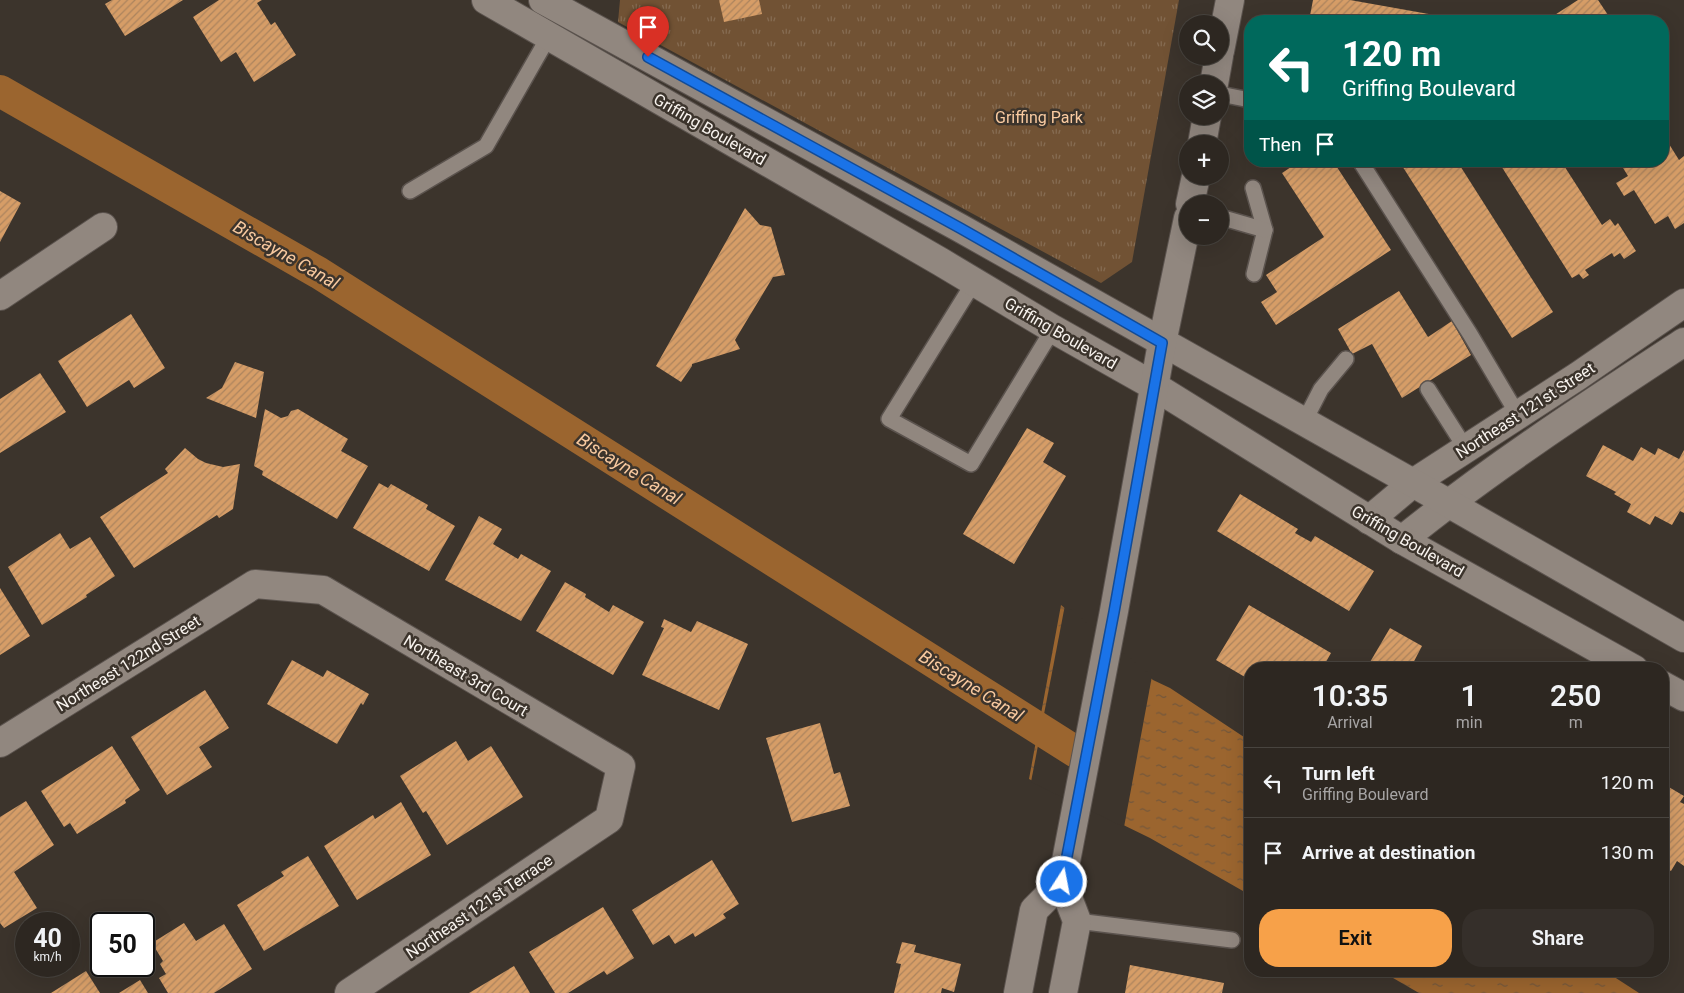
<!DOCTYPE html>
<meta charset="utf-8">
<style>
:root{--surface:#2d2721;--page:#352f2a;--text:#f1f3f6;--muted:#a7a5a5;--line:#48443f;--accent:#f7a149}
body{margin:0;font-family:Roboto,sans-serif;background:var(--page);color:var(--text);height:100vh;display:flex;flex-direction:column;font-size:19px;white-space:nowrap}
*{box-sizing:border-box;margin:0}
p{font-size:16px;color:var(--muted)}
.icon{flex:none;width:28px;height:28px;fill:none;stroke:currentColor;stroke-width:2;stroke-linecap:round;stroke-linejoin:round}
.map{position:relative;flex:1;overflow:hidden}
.sheet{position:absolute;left:1244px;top:662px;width:425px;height:315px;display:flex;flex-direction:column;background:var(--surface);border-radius:20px;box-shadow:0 5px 20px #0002,0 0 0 1px var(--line)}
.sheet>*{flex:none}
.banner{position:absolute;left:1244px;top:15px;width:425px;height:152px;border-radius:20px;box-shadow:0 5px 20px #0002,0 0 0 1px var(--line);background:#00695c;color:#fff;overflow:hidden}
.tools{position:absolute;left:1179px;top:15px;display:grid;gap:10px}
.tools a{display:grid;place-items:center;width:50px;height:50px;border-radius:50%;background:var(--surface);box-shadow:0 5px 20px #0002,0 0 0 1px var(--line);font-size:25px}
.speed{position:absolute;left:15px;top:912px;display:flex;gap:10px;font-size:25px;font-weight:700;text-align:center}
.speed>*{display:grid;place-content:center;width:65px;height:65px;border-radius:50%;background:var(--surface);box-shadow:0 5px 20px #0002,0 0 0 1px var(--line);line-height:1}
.speed small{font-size:12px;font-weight:400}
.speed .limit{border:2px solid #111;border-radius:8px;background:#fff;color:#111}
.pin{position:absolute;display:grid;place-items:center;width:42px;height:42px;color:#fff;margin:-51px -21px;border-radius:50% 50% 50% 0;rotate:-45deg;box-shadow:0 0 5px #0007}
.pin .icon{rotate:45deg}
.me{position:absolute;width:55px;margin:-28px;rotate:11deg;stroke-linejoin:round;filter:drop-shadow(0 0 4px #0008)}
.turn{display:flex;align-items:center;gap:18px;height:105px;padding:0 15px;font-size:22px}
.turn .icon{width:65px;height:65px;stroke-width:2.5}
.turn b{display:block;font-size:35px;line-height:42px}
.then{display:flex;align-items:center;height:48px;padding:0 15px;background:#0003;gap:10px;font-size:19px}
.eta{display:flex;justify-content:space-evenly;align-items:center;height:85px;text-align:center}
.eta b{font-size:30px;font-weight:600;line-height:35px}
.button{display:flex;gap:10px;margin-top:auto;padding:10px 15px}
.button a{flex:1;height:58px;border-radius:20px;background:var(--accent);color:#111;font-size:20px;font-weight:600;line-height:58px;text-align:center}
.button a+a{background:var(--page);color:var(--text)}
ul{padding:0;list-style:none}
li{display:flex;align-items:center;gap:15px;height:70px;padding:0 15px;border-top:1px solid var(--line)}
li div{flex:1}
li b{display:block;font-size:19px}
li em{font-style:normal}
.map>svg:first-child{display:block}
.park{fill:url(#park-tufts)}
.water{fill:url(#water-ripples)}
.pier{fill:#3c342c}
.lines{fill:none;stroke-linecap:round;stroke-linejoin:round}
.canal{stroke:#9b652f;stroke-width:32}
.building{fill:url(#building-hatch)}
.lane-casing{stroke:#5b534e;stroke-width:18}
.street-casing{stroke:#5b534e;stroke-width:30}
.secondary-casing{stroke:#5b534e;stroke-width:30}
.lane{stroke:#91877f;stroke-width:15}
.street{stroke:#91877f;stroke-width:28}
.secondary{stroke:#91877f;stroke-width:28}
.route-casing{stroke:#114b97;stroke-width:12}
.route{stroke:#1a73e8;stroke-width:9}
.labels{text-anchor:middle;stroke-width:5;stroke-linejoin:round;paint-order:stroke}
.park-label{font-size:16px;fill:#facba1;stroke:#3c342c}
.street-label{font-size:16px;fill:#f9f4ef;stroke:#3c342c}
.water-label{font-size:18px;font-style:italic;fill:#f8c99f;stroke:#3c342c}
</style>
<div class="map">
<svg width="1684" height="993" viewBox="0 0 1684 993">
<defs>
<pattern id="park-tufts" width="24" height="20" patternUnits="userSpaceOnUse" patternTransform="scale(1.25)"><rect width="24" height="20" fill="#715234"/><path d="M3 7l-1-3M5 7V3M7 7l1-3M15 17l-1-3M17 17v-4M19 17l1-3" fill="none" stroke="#866c52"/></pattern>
<pattern id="water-ripples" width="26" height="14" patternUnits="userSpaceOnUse" patternTransform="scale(1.25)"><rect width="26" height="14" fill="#9b652f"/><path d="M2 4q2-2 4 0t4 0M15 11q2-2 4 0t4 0" fill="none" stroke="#73573c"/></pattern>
<pattern id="building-hatch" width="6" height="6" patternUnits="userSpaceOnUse" patternTransform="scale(1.25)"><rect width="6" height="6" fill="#d69d67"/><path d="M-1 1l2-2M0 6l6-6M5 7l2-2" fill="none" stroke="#ac845e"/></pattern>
</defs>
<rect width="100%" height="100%" fill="#3c342c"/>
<polygon class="park" points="620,0 1179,0 1132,262 1101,283 618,22"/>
<g class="water">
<polygon points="1061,605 1153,680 1170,688 1250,741 1250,895 1150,838 1029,779"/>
<polygon points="1381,971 1605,971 1639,993 1419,993"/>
</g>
<polygon class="pier" points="1065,605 1152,676 1124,827 1031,782"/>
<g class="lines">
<polyline class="canal" points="0,91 319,273 1076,752"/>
</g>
<g class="building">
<polygon points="112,0 183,0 125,36 105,4"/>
<polygon points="219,0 262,0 257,3 271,25 275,22 296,55 254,82 236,52 221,62 193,17"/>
<polygon points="719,0 759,0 762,14 724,22"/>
<polygon points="1313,0 1350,0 1440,16 1440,21 1309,21"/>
<polygon points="1578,0 1598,0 1612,21 1552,21 1550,18"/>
<polygon points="1669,144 1679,160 1684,156 1684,223 1675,229 1668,216 1655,224 1634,190 1624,196 1616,183 1628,176 1620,163 1622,161 1645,161 1647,164 1650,161 1662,161 1662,149"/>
<polygon points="1300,161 1333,161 1391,250 1276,325 1261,302 1277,292 1266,275 1324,237 1282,173"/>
<polygon points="1399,161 1457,161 1553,312 1512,338"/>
<polygon points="1498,161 1561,161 1602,225 1610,219 1615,226 1618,223 1636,251 1624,259 1620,253 1614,257 1612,253 1585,270 1589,275 1583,279 1579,274 1572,278"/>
<polygon points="0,191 21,203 0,242"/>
<polygon points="745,208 760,225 771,227 785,275 773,277 735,340 740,349 692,364 692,366 681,382 656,366"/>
<polygon points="1399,291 1428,337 1452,321 1471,355 1402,398 1372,344 1352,354 1338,329"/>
<polygon points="131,314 165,368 134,388 129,380 87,407 58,361"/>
<polygon points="235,362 264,372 256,418 206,398 222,388"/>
<polygon points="40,373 66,412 0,453 0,399"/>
<polygon points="265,409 281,418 288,416 291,411 298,409 348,439 341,451 368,466 337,519 262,475 263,471 254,466"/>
<polygon points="1027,428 1054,443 1043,462 1066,476 1014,564 963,534"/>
<polygon points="1603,445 1633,461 1641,447 1655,455 1658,448 1679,459 1684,450 1684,513 1680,511 1672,525 1655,516 1650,525 1627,512 1631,504 1614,494 1616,492 1586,476"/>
<polygon points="185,448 198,459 206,463 223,467 240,464 233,509 219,518 217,515 134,568 100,517 168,473 165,469"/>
<polygon points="379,483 388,488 391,484 428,505 426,509 455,526 429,571 353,528"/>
<polygon points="1240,494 1298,529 1295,533 1311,542 1315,536 1374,571 1349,611 1217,531"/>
<polygon points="479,516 502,529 493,544 518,559 521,554 551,571 521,621 445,580"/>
<polygon points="60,533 70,549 90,537 115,576 86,595 87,597 42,625 8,567"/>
<polygon points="565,582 586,594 585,597 609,612 613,605 644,622 613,675 536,631"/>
<polygon points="0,588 30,636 0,655"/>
<polygon points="1249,605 1331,653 1322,669 1250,669 1250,680 1216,660"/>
<polygon points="664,619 691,632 697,621 748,644 719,710 642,675 664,628 661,627"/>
<polygon points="1390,628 1422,646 1410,669 1366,669"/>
<polygon points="292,660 323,677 327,670 369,694 363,705 361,703 337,744 267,704"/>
<polygon points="205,690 229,728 199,747 212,767 167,795 131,737"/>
<polygon points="820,723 834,774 840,772 850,806 792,822 766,738"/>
<polygon points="456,741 468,761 491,746 523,797 447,845 426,811 423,813 400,776"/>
<polygon points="112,746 140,790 125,800 126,803 77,834 70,823 64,827 41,791"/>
<polygon points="1662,783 1684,796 1680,802 1684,804 1684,866 1677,861 1671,871 1662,866"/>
<polygon points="26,801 54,845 14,872 37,908 4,928 0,923 0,817"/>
<polygon points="401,802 431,855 357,900 324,846 373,815 375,819"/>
<polygon points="308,856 339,906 264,951 237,905 284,876 281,872"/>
<polygon points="712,860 739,904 723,914 726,918 695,937 693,933 675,944 669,935 653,945 632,910"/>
<polygon points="603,907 634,958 607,975 604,971 568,993 555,993 529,952"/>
<polygon points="184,923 196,941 224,924 252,969 214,993 168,993 159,978 166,974 160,964 163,961 152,943"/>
<polygon points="902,942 916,945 914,952 961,964 954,992 942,988 941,993 894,993 901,964 896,963"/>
<polygon points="1130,965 1224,983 1222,993 1125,993"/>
<polygon points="514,966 530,993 469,993"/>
<polygon points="86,971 100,993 51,993"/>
<polygon points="140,980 148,993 119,993"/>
</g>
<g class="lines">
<g class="lane-casing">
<g id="lane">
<polyline points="1220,94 1250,100"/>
<polyline points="1360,161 1470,334 1518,415"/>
<polyline points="1253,188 1265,230 1254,274"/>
<polyline points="410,191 486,146 549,36"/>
<polyline points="1220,217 1265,230"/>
<polyline points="974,282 889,419 971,464 1053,329"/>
<polyline points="1428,389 1466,449"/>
<polyline points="1304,422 1321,389 1346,359"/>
<polyline points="1077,921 1232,940"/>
</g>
</g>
<g class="street-casing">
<g id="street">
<polyline points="0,296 103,227"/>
<polyline points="1369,520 1413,483 1578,376 1684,303"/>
<path d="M1402,540C1491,468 1588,405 1684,342"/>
<polyline points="0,743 255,584 323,590 621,766 609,819 349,993"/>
</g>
</g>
<g class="secondary-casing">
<g id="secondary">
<polyline points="486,0 941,262 1053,329 1154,386 1402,540 1634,669"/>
<polyline points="543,0 960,228 1413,483 1684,638"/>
<polyline points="1220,51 1230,0"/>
<polyline points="1214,84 1219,56"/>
<polyline points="1202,144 1207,116"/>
<polyline points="1190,204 1196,176"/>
<polyline points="1662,685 1684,697"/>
<polyline points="1018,993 1034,910 1062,882"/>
<polyline points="1063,993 1077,921 1062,882 1114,611 1162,343 1188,218"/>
</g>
</g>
<use href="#lane" class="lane"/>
<use href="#street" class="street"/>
<use href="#secondary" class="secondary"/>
</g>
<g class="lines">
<g class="route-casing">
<polyline id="route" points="648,57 960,228 1162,343 1114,612 1062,882"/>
</g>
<use href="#route" class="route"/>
</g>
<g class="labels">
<g class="park-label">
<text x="1039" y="123">Griffing Park</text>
</g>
<g class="street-label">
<text transform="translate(710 129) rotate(30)" y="6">Griffing Boulevard</text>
<text transform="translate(1061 333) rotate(30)" y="6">Griffing Boulevard</text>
<text transform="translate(1525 410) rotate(-33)" y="6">Northeast 121st Street</text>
<text transform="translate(1408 541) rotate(30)" y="6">Griffing Boulevard</text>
<text transform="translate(128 663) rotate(-32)" y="6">Northeast 122nd Street</text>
<text transform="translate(466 675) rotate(31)" y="6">Northeast 3rd Court</text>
<text transform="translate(479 906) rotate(-34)" y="6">Northeast 121st Terrace</text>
</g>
<g class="water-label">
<text transform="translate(286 255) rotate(30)" y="6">Biscayne Canal</text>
<text transform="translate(629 469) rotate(32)" y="6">Biscayne Canal</text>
<text transform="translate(971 686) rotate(32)" y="6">Biscayne Canal</text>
</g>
</g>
</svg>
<div class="tools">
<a><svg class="icon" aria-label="search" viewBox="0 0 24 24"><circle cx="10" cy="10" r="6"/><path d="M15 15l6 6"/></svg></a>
<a><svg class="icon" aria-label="layers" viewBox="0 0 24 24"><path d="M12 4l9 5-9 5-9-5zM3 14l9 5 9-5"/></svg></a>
<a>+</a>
<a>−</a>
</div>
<div class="speed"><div>40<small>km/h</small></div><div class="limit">50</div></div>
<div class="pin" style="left:648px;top:57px;background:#d93025"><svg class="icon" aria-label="arrive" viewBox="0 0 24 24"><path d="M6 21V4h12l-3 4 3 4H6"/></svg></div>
<svg class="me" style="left:1062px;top:882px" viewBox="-20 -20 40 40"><circle r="17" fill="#1a73e8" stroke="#fff" stroke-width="3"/><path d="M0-11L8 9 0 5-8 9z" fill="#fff"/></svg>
<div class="banner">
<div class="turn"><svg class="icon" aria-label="left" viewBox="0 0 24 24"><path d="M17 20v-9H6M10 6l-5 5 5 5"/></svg><div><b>120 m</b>Griffing Boulevard</div></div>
<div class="then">Then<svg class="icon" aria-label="arrive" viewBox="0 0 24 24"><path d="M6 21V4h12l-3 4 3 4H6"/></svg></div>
</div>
<section class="sheet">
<div class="eta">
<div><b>10:35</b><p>Arrival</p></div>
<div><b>1</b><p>min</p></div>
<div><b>250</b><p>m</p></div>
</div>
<ul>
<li><svg class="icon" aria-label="left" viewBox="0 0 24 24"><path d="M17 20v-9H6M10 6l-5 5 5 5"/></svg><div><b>Turn left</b><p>Griffing Boulevard</p></div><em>120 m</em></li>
<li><svg class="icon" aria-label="arrive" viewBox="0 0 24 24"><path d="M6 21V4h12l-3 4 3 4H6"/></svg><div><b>Arrive at destination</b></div><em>130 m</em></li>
</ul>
<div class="button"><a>Exit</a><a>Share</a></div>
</section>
</div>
